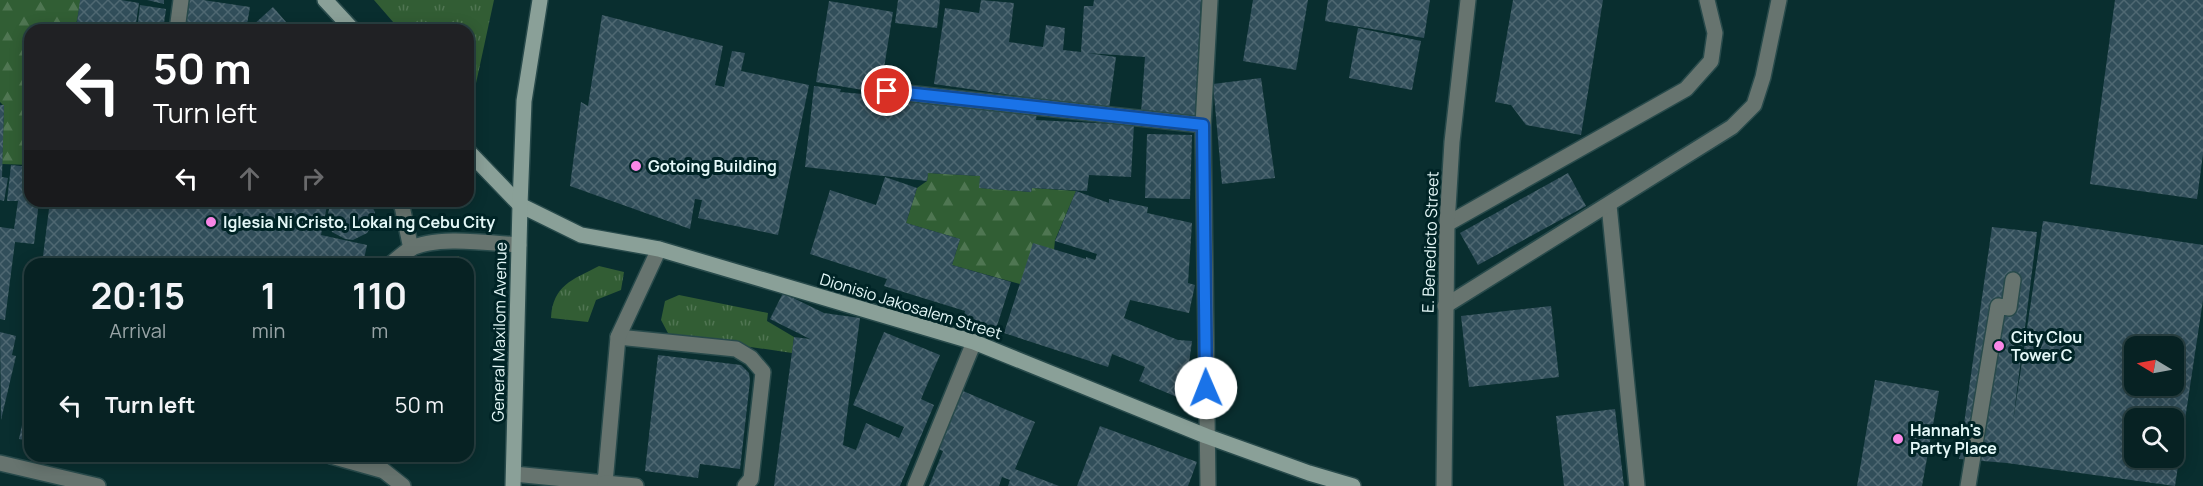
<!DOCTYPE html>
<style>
:root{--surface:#072223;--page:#152f30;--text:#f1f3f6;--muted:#98a4a6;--line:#283f41}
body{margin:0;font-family:Manrope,sans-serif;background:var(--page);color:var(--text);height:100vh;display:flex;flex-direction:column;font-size:22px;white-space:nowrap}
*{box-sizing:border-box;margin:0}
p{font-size:20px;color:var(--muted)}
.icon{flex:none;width:33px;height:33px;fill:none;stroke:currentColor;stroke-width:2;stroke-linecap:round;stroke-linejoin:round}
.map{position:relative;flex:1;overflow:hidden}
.side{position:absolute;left:24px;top:258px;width:450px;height:204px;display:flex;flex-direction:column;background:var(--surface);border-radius:18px;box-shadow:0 3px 15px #0003,0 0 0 2px var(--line)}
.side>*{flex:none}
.hud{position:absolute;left:24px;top:24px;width:450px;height:183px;border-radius:18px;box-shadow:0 3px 15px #0003,0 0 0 2px var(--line);background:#202124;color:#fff;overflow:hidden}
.needle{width:39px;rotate:280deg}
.tools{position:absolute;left:2124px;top:336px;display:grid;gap:12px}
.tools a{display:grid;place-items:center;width:60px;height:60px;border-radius:12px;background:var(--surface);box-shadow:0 3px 15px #0003,0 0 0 2px var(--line);font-size:30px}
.pin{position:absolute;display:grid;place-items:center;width:51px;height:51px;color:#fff;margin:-26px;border:3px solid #fff;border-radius:50%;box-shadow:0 2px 6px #0007}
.me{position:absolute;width:66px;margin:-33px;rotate:359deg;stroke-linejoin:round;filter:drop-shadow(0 0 4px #0008)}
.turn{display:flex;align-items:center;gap:21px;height:126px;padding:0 30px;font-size:27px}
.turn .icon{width:78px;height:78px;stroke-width:2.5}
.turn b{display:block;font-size:42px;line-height:51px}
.lanes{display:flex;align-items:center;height:57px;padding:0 30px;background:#0003;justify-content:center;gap:30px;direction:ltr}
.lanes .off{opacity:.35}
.eta{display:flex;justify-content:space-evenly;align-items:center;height:102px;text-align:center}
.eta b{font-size:36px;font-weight:700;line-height:42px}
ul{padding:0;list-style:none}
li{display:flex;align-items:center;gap:18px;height:90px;padding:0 30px}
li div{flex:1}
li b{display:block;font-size:22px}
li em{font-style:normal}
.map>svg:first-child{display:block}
.grass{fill:url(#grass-tufts)}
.forest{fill:url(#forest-firs)}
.building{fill:url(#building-cross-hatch);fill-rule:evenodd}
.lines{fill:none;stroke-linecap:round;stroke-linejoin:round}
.lane-casing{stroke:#284a4b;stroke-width:18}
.street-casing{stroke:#284a4b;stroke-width:18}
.secondary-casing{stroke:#284a4b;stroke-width:18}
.lane{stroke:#67746f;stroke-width:15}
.street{stroke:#67746f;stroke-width:15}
.secondary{stroke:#8aa098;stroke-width:15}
.route-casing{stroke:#114b97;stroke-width:15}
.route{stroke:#1a73e8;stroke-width:10}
.poi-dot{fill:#fa87e7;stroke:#002426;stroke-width:2}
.labels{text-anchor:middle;stroke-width:6;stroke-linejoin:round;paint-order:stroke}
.poi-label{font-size:16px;font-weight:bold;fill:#e4f8f8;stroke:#002426;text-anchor:start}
.street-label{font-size:16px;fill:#e4f8f8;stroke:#002426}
</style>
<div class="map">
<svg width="2203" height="486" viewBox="0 0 2203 486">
<defs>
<pattern id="grass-tufts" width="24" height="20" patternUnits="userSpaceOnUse" patternTransform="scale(1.5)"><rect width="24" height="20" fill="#325d34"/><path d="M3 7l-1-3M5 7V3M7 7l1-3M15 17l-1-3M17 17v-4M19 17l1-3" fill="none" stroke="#507552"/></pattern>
<pattern id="forest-firs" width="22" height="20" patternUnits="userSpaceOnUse" patternTransform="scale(1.5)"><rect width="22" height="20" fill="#315e34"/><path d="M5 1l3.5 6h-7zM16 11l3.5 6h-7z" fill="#4f7652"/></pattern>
<pattern id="building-cross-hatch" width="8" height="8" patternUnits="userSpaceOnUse" patternTransform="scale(1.5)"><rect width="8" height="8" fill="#314e5a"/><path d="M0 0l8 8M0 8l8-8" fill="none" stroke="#4f6872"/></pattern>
</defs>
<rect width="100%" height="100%" fill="#092e2f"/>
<g class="grass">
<polygon points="374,0 494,0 470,111 468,108 468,30 400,30"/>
<polygon points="459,256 459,264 426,264 434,257"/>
<path d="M599,266L624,272L621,290L596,300L588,322L551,318C553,285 572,280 599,266Z"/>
<polygon points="679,295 768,313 767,321 794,337 792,353 669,335 661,320 665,301"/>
</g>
<g class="forest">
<polygon points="0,0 81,0 75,30 30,30 30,165 2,164 4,106 0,102"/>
<polygon points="928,173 980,176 980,188 1031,192 1032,188 1076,191 1055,240 1054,250 1020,284 952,265 960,239 906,223 917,188 927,181"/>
</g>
<g class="building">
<polygon points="80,0 121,0 139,3 135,30 76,30"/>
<polygon points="147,0 164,0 164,4"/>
<polygon points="189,0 203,0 250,7 246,30 184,30"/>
<polygon points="898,0 940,0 937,28 895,23"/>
<polygon points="981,0 1014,3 1009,42 1043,47 1046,25 1065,28 1063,50 1081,52 1084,6 1093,6 1094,0 1201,0 1195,117 1141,113 1145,57 1087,53 1116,57 1109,109 934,84 945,8 979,13"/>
<polygon points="1253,0 1308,0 1296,70 1243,61"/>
<polygon points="1328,0 1430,0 1424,38 1325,21"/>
<polygon points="1513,0 1603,0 1581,135 1526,125 1511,105 1495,102"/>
<polygon points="2115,0 2203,0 2203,154 2197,199 2090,184"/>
<polygon points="829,1 893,12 880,93 816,82"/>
<polygon points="140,5 166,9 163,30 137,30"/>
<polygon points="273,7 293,30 251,30 250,28"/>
<polygon points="602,15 723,46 715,85 724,87 732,51 745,53 741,71 809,85 778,235 698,218 702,200 695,199 690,229 570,186 581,102 588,106"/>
<polygon points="1358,28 1421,41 1412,90 1349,78"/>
<polygon points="1261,78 1275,178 1222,184 1213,84"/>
<polygon points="814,86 841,89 840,92 986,105 985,109 1037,113 1036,120 1134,125 1131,177 1089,175 1087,191 1032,188 1031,192 979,188 980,176 928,173 927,181 805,167"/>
<polygon points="0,105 4,105 2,177 8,178 4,201 0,200"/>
<polygon points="1147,134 1192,135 1190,199 1145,198"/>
<polygon points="11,165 30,167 30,201 39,201 34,244 15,242 5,320 0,319 0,227 14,229 18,201 7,201"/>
<polygon points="1568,173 1586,206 1478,265 1460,233"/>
<polygon points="885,177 917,188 906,223 960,239 952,265 1011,282 996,329 963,319 965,311 884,286 887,279 810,254 830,190 876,205"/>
<polygon points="1076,191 1109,203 1109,199 1148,207 1147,213 1192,223 1188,283 1195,285 1189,313 1130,300 1124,318 1178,340 1192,341 1184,400 1139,381 1145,367 1112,354 1108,367 1004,333 1033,243 1086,259 1086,257 1095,260 1097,254 1055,241"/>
<polygon points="50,201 328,201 321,235 367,245 363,264 42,264"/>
<polygon points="331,201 369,201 375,212 375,220 367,233 353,240 345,239 332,232 327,218"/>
<path d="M2043,221L2203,245V300L2175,486L2007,463L1959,459L1992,227L2037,232L2013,422ZM2134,346H2174V386H2134ZM2134,418H2174V458H2134Z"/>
<polygon points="783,293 824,313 860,318 843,445 856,450 866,423 899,438 904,427 853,405 884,332 940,355 921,399 934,405 900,486 774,486 794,337 810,339 770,319"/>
<polygon points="1551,306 1559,377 1469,387 1461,316"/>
<polygon points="0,332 16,336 12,355 16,356 1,420"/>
<polygon points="658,355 741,365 749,373 750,381 740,469 700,464 698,478 645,471"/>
<polygon points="1875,380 1939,391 1922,486 1857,486"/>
<polygon points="963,391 1035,422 1015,469 1059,486 1008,486 1010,480 1002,477 999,486 929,486 943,451 938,449"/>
<polygon points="29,393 30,393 30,441 19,439"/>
<polygon points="1615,409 1624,486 1564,486 1556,416"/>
<polygon points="1100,426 1197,462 1188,486 1077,486"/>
</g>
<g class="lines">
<g class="lane-casing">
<g id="lane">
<polyline points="177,30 181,0"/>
<polyline points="887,91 1203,125"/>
<polyline points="398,201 402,206 411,249"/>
<polyline points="1609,205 1637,486"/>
<polyline points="1447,224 1686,89 1711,61 1715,33 1707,0"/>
<path d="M391,264C397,259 403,253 410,249C436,235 489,243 519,245"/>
<polyline points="1445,306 1732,127 1754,105 1763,77 1779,0"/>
<polyline points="618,337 736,349 751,358 763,372 751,479 745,486"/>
<polyline points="331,456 381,470"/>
<polyline points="374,463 403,486"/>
<polyline points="514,474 605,483 618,337 659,249"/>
<polyline points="605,483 636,486"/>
<polyline points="915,486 974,342"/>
<polyline points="1968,486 1998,306 2009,308 2013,280"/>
</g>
</g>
<g class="street-casing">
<g id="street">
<polyline points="0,463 98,486"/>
<polyline points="1208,486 1203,125 1210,0"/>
<polyline points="1444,486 1447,224 1452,142 1468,0"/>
</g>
</g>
<g class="secondary-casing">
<g id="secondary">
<polyline points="325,0 353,30"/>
<polyline points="468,151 520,205 581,235 659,249 974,342 1206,436 1309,473 1353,486"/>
<polyline points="513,486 520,205 524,101 540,0"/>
</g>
</g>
<use href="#lane" class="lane"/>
<use href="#street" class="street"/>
<use href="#secondary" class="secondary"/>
</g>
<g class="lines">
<g class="route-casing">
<polyline id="route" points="887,91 1203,125 1206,388"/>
</g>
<use href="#route" class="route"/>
</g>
<g class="poi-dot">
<circle cx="636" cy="166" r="6"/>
<circle cx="211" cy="222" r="6"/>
<circle cx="1999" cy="346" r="6"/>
<circle cx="1898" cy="439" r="6"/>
</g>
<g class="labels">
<g class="poi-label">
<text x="648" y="172">Gotoing Building</text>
<text x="223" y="228">Iglesia Ni Cristo, Lokal ng Cebu City</text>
<text x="2011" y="343">City Clou<tspan x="2011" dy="18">Tower C</tspan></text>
<text x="1910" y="436">Hannah's<tspan x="1910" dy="18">Party Place</tspan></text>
</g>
<g class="street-label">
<text transform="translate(1430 242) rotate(-88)" y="6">E. Benedicto Street</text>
<text transform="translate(911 306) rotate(17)" y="6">Dionisio Jakosalem Street</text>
<text transform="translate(499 332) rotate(-89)" y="6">General Maxilom Avenue</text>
</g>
</g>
</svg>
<div class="tools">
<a><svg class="needle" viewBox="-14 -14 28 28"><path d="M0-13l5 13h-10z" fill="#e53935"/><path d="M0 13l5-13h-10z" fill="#98a4a6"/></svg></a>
<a><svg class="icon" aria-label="search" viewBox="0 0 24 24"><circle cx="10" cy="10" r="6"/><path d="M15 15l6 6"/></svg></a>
</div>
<div class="pin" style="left:887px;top:91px;background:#d93025"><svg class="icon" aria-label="arrive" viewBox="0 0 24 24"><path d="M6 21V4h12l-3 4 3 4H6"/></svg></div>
<svg class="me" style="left:1206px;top:388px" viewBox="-20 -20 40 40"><circle r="19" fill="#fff"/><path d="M0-13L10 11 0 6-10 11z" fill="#1a73e8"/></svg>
<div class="hud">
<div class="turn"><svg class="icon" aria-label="left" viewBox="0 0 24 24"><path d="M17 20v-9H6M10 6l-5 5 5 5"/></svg><div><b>50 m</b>Turn left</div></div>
<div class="lanes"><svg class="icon" aria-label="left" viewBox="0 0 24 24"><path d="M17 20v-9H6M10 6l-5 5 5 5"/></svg><svg class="icon off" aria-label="ahead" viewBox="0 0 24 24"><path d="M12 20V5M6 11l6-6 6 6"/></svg><svg class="icon off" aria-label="right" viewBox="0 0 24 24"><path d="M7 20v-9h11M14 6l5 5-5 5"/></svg></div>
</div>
<section class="side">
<div class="eta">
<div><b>20:15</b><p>Arrival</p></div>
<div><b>1</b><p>min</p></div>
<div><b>110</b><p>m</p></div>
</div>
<ul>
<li><svg class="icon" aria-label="left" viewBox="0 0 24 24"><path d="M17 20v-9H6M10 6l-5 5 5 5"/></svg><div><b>Turn left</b></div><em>50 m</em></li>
</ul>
</section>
</div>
